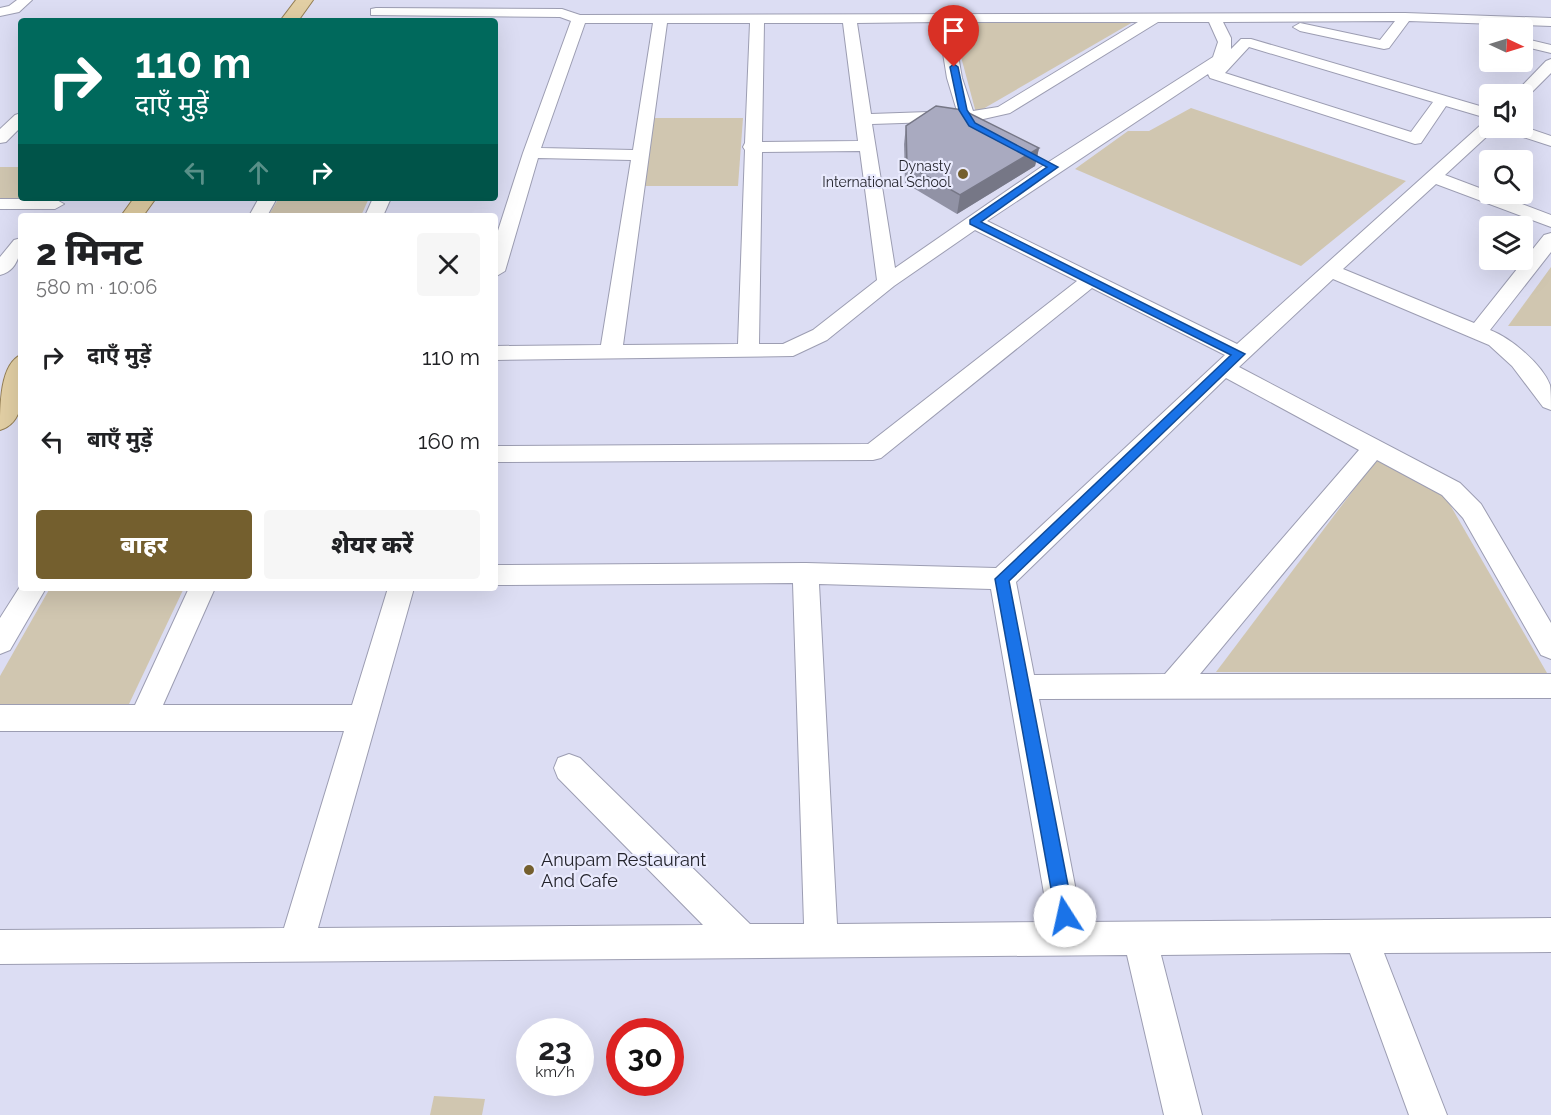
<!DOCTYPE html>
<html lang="hi">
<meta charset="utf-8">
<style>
:root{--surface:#fff;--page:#f6f6f6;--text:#202124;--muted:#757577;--accent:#745f2e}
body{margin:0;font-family:Raleway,"Noto Sans Devanagari",sans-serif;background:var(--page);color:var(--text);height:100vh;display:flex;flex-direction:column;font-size:22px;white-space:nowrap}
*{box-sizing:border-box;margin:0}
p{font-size:20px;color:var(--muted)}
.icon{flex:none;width:33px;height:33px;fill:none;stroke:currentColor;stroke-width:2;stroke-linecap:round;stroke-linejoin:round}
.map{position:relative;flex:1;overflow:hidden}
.side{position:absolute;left:18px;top:213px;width:480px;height:378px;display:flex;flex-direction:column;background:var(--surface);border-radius:6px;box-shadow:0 6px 24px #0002}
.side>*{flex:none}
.banner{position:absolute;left:18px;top:18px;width:480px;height:183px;border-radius:6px;box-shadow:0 6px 24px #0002;background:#00695c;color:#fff;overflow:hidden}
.needle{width:39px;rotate:94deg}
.fabs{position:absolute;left:1479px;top:18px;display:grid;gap:12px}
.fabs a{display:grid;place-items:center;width:54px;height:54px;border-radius:6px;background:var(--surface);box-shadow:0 6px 24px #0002;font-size:30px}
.speed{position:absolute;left:516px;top:1018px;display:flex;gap:12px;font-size:30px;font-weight:700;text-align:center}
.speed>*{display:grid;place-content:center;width:78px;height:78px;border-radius:50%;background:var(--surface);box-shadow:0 6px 24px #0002;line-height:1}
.speed small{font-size:15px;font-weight:400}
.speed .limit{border:9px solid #d22;background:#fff;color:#111}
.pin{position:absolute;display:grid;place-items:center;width:51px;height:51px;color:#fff;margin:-62px -26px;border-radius:50% 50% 50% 0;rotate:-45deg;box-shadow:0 0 6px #0007}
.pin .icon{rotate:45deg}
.me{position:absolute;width:66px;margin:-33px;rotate:350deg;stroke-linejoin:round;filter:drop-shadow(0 0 4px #0008)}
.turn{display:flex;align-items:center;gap:21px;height:126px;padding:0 18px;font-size:27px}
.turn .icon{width:78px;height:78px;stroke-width:2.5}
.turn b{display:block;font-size:42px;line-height:51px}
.lanes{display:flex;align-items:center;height:57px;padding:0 18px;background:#0003;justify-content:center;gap:30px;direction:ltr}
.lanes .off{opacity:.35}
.round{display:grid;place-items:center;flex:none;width:63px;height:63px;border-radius:6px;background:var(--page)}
.summary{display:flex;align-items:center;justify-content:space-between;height:102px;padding:0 18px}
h1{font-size:36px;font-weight:800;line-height:45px}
.action{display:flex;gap:12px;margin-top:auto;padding:12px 18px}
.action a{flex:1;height:69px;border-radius:6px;background:var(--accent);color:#fff;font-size:24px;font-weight:800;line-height:69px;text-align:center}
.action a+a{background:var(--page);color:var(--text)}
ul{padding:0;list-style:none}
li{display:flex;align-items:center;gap:18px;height:84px;padding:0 18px}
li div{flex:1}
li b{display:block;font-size:22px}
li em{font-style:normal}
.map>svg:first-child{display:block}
.green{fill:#d0c6b0}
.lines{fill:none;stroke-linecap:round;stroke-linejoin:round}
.minor-casing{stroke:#9c9db2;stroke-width:2}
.major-casing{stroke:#937e53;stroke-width:2}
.minor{fill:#fff;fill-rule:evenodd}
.major{fill:#e2cfa4;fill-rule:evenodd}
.wall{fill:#9192a5}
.shaded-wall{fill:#767786}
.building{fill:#a9aac0;stroke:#767786;stroke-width:1.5}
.route{fill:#1a73e8;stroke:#114b97;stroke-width:1.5}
.poi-dot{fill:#745f2e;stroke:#e9eafd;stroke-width:2}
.labels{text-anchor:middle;stroke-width:4.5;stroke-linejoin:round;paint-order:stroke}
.far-poi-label{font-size:14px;fill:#23232b;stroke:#e9eafd;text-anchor:end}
.near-poi-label{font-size:18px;fill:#23232b;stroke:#e9eafd;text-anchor:start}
</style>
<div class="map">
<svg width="1551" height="1115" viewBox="0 0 1551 1115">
<rect width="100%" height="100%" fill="#dcddf3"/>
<g class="green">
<polygon points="1133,22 976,113 952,23"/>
<polygon points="1191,108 1406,181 1301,266 1075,169 1128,131 1149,131"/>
<polygon points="654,118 743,118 738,186 641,186"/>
<polygon points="0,167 21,167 21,198 44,198 0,199"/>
<polygon points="279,198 369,198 361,216 268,216"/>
<polygon points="1551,267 1551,326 1508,326"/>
<polygon points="1376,460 1445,496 1547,673 1216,672"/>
<polygon points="50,588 184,588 129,704 0,706 0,676"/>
<polygon points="434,1096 485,1099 482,1115 430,1115"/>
</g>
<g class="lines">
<g class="minor-casing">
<g id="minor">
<polygon points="17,0 32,0 19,12 0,16 0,8 9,6"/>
<path d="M376,8L562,9L580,15L1405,13L1551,18V26L1409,21L1389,48L1384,49L1300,31L1293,27L1300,23L1380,40L1395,21L1223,22L1231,38V49L1241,39H1251L1490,109V119L1446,106L1421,143L1415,144L1210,78L1208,74L987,221L1237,344L1484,122L1490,120V128H1496L1445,175L1551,215V227L1436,184L1343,269L1474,323L1544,235L1551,233V252L1490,330C1511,338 1542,364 1550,385C1551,392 1551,403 1551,410L1543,407L1512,366L1489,345L1333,279L1239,367L1460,483L1481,504L1551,623V659L1541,655L1463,518L1442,495L1377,460L1200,674H1551V698L1039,699L1082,922L1551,918V952L1384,953L1447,1115H1409L1350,953L1161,955L1202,1115H1164L1127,955L0,964V930L284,928L344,731H0V705H135L189,588H215L163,705H352L388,588H414L318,928L703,925L558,778L554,768L558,758L569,754L580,758L750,924H804L793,583L495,585V565L806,563L996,568L1225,355L1092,288L881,458L873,460L495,462V446L868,444L1077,281L975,230L894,286L827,340L793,356L495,360V346L601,345L631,160L538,158L505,271L495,277V240L523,153L571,21L560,17L371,15V9ZM938,22L947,78L957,111L871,114L857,23ZM952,22H1138L998,107L973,111L962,78ZM1158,22H1209L1218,42L1213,57L1047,163L895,268L872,124L962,121L971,130H983L985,127L979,120L1010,113ZM585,23H653L633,150L541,148ZM667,23H750L745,143L743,147L745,150L738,344L623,345ZM764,23H843L858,141L762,142ZM1249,47L1433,102L1411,132L1225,73ZM860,151L877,280L813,330L783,344H759L762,152ZM1226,378L1359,450L1165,674L1034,675L1016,582ZM819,584L991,589L1049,922L837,924Z"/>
<polygon points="1522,38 1551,45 1551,53 1522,46"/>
<polygon points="1551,59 1551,73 1527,97 1514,94 1546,61"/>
<polygon points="21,113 21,127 6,142 0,143 0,129 15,115"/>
<polygon points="1522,126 1551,136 1551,146 1505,131 1503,128"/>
<polygon points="259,198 277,198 267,216 249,216"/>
<polygon points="373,198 391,198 383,216 365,216"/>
<polygon points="0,199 55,199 64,204 55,209 0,209"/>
<path d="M21,238C21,254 17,271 0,275V257L14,240Z"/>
<polygon points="21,585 21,588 46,588 10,650 0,654 0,618"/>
</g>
</g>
<g class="major-casing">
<g id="major">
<polygon points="296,0 313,0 298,21 280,21"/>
<polygon points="134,198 156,198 143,216 121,216"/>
<path d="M21,355C21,380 30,421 0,430C0,405 0,364 21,355Z"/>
</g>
</g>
<use href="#minor" class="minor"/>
<use href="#major" class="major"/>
</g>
<polygon class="wall" points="906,126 1039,148 1035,166 957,214 905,183 904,144"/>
<polygon class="shaded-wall" points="1039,148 1035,166 957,214 960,195"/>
<polygon class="building" points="936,106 963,110 1039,148 960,195 907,165 906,126"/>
<polygon class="route" points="954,64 958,67 967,110 975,123 1058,167 981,222 1245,354 1009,581 1074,916 1071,922 1065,925 1059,922 1056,916 995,579 1231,355 970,224 970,220 1047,167 969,126 959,110 950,67"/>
<g class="poi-dot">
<circle cx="963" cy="174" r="6"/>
<circle cx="529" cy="870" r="6"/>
</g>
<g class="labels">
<g class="far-poi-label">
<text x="951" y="171">Dynasty<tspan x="951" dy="16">International School</tspan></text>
</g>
<g class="near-poi-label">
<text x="541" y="866">Anupam Restaurant<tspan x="541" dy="21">And Cafe</tspan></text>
</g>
</g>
</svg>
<div class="fabs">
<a><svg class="needle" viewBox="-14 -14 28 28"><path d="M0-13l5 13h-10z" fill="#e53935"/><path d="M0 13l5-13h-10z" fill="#757577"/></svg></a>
<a><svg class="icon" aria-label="sound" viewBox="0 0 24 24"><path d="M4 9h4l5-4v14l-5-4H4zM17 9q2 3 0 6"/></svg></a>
<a><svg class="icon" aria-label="search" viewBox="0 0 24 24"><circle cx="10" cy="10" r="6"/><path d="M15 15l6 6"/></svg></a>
<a><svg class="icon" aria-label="layers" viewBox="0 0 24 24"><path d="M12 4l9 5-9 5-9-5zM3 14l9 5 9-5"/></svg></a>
</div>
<div class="speed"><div>23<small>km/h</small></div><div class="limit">30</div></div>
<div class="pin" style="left:954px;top:67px;background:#d93025"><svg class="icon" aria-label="arrive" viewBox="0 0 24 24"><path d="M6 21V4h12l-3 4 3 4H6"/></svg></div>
<svg class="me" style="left:1065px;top:916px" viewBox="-20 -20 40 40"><circle r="19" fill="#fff"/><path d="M0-13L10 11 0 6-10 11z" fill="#1a73e8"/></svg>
<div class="banner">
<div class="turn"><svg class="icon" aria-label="right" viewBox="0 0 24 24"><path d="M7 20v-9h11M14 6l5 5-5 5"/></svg><div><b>110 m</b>दाएँ मुड़ें</div></div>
<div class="lanes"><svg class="icon off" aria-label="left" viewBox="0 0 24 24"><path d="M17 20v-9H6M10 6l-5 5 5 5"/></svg><svg class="icon off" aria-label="ahead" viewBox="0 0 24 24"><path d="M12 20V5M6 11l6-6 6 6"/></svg><svg class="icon" aria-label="right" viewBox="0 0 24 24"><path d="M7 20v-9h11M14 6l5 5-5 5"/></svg></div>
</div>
<section class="side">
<div class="summary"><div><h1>2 मिनट</h1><p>580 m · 10:06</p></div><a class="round"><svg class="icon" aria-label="close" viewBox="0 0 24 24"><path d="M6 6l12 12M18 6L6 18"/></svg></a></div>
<ul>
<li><svg class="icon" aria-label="right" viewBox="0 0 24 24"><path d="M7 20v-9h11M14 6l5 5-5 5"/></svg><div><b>दाएँ मुड़ें</b></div><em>110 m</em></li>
<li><svg class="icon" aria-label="left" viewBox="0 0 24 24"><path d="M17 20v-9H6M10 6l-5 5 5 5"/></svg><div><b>बाएँ मुड़ें</b></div><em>160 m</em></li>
</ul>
<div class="action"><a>बाहर</a><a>शेयर करें</a></div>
</section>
</div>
